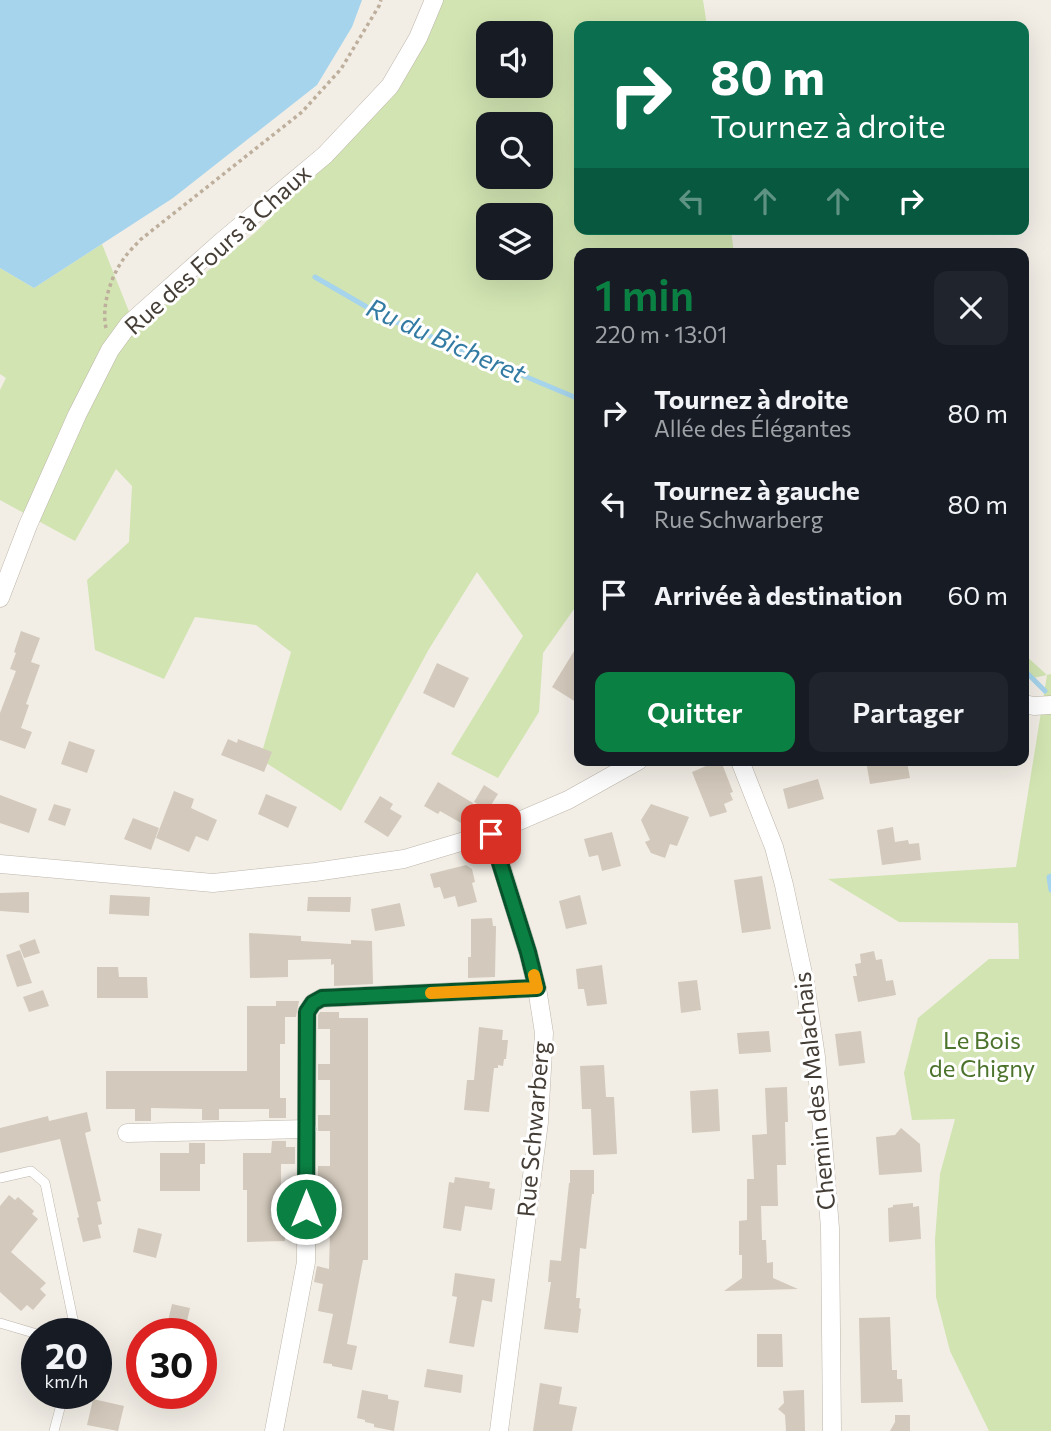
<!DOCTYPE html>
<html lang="fr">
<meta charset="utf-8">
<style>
:root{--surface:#171b24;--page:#20242c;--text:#f1f3f6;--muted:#9ea1a6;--accent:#0b8043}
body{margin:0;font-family:Commissioner,sans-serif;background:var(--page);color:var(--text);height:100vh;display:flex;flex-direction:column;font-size:26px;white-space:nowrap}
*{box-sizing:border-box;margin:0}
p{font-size:23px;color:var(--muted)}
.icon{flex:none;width:38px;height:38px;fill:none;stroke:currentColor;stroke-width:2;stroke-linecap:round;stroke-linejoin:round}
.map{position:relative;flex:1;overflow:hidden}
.drawer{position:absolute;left:574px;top:248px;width:455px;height:518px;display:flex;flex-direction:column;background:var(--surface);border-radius:14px;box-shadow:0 7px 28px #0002}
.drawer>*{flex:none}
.banner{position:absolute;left:574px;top:21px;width:455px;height:214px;border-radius:14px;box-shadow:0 7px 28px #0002;background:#0b6e4f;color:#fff;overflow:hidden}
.tools{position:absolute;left:476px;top:21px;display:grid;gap:14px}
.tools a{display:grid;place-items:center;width:77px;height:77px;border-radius:14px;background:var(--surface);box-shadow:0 7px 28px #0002;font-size:35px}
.speed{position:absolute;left:21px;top:1318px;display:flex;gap:14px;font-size:35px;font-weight:700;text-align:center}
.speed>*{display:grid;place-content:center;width:91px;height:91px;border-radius:50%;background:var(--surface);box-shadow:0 7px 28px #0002;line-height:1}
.speed small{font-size:18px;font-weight:400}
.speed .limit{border:10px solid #d22;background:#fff;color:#111}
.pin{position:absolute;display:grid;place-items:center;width:60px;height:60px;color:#fff;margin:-30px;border-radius:14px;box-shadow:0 4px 10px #0006}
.me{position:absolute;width:77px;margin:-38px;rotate:0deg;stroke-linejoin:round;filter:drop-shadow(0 0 5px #0008)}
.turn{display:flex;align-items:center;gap:24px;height:147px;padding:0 21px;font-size:32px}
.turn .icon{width:91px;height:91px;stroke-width:2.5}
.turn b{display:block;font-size:49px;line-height:60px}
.lanes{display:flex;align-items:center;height:66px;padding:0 21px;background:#0003;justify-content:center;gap:35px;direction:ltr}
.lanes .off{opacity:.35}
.round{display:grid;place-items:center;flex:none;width:74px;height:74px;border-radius:14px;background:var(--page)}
.overview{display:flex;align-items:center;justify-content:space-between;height:119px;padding:0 21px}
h1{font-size:42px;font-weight:600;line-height:52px;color:var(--accent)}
.action{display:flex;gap:14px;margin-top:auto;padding:14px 21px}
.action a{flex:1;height:80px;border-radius:14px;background:var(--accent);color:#fff;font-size:28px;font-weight:600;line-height:80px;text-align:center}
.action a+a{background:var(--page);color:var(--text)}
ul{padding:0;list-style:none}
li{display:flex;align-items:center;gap:21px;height:91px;padding:0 21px}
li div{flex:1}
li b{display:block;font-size:26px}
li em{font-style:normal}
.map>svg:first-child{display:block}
.green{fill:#d1e4b1;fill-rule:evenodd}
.water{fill:#a6d4ec}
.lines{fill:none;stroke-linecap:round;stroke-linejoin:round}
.stream{stroke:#a6d4ec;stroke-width:5}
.building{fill:#d3c9bc}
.lane-casing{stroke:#bdb5aa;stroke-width:10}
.street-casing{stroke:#bdb5aa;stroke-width:19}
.path{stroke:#beaf9c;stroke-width:3.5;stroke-dasharray:3.5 3.5;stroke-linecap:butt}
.lane{stroke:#fff;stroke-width:9}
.street{stroke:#fff;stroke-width:18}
.route-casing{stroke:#07532c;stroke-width:18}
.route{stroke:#0b8043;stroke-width:12}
.slow{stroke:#f59e0b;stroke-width:12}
.labels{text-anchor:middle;stroke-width:6;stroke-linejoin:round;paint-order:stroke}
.street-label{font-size:24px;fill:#453e36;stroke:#fff}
.park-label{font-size:24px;fill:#4c732c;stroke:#fff}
.water-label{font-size:26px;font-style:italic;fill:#337ba2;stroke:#fff}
</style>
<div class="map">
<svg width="1051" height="1431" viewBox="0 0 1051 1431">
<rect width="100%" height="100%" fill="#f2eee6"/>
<g class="green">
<path d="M441,0H703L707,26H579V229H731L734,254H579V602L543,653L539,712L498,778L451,754L523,636L477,572L429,649L341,811L260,759L291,652L256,625L195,617L164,679L95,650L87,580L129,542L132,486L116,469L75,541L0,500V390L6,378L0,374V268L34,288L102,244L136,329L256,232L328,159ZM488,33H541V86H488ZM488,124H541V177H488ZM488,215H541V268H488Z"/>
<polygon points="1024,654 1047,675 1051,674 1051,1431 989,1431 950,1351 936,1297 935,1239 940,1174 955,1119 912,1120 904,1073 918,1018 989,959 1019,959 1018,923 899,922 828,879 1016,867 1047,675 1024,680"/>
</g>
<polygon class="water" points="0,0 362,0 352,27 317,85 173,198 34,288 0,268"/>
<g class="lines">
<g class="stream">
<polyline points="315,277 384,317 579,399"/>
<polyline points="1024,670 1045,691"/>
<polyline points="1051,876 1049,877 1051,890"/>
</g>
</g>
<g class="building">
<polygon points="21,631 40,638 31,662 40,665 26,704 29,705 21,728 32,732 25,749 0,740 0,713 16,671 10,669 16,653 14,652"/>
<polygon points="579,643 579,704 552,687"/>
<polygon points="437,663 469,678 454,708 423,693"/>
<polygon points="228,739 237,743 238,739 272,752 264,772 221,755"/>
<polygon points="69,741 95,750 87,773 61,764"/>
<polygon points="704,761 721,761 733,792 730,793 733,800 724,804 727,812 710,817 692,772 706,766"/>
<polygon points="866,761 884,761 884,766 907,762 910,778 870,784"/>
<polygon points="818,779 824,799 788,809 783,789"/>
<polygon points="438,782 473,803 461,823 440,811 438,814 424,806"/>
<polygon points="484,785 498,794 488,810 474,802"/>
<polygon points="174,791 194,799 191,808 217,820 208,841 196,836 189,852 156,838"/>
<polygon points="266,794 297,807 288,828 258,814"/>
<polygon points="0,795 37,809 29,833 0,823"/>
<polygon points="380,796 393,804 390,809 402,816 388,837 364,822"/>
<polygon points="54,804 71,809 65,826 48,820"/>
<polygon points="651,804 689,817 677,846 670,844 665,858 651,853 645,842 650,840 641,820"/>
<polygon points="133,818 159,828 151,850 124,839"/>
<polygon points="893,827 895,842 908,840 909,844 919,843 921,860 882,865 877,830"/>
<polygon points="612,832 621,866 602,871 598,855 589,857 584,839"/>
<polygon points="466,865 472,869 475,882 472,883 477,902 458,907 455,896 444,899 440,887 434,888 430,874"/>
<polygon points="762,876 771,929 742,933 734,880"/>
<polygon points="29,892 29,913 0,911 0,893"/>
<polygon points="110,895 150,897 149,916 109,914"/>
<polygon points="580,895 587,924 566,929 559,901"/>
<polygon points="308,897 351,897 350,912 307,911"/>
<polygon points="400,903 405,926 375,931 371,909"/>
<polygon points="492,918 493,926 496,926 495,977 468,978 468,957 471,957 471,919"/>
<polygon points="249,933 301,936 301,941 351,944 351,940 372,941 373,984 334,986 334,964 331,965 331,959 288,960 288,977 250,978"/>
<polygon points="35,939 40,953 24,958 19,945"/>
<polygon points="20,950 32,983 17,987 6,955"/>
<polygon points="874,951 876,960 882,959 886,981 893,980 896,995 858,1002 853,976 857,976 855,964 861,963 860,954"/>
<polygon points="602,965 607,1004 587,1006 584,989 578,989 576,969"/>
<polygon points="97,967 118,967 119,977 147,977 148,998 97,998"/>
<polygon points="697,980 701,1010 681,1013 678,982"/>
<polygon points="43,990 49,1006 29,1012 23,997"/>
<polygon points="276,1001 299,1001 296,1017 285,1017 285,1044 280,1044 280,1098 286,1098 286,1118 269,1118 269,1109 219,1109 219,1120 202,1120 202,1109 151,1108 151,1121 135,1121 135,1109 106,1109 106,1071 247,1071 247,1006 276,1006"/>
<polygon points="320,1012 339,1012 339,1018 368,1018 368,1260 363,1260 347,1344 357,1346 352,1370 332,1366 332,1364 323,1363 333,1314 318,1311 323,1284 314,1282 317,1266 329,1269 330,1233 317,1233 318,1217 329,1217 330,1182 318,1182 318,1166 330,1166 330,1131 318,1131 318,1115 330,1115 330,1080 318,1080 318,1064 330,1064 330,1029 318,1029 318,1015"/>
<polygon points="479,1027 503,1030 502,1040 508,1040 506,1059 504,1059 503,1066 498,1065 498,1068 494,1068 489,1112 464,1110 467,1080 474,1080"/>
<polygon points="769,1031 771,1052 739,1054 737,1033"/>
<polygon points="861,1031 865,1063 839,1066 835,1034"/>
<polygon points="604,1065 606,1097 614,1097 617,1154 593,1155 591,1109 582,1109 580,1066"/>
<polygon points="787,1087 788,1122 785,1122 786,1165 777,1165 778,1206 761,1206 762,1240 766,1240 767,1263 773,1262 773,1278 798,1289 724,1291 742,1278 742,1255 739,1255 739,1221 747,1220 747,1179 754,1179 752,1135 767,1134 765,1088"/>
<polygon points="718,1089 720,1131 692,1133 690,1091"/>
<polygon points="87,1112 91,1131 85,1133 101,1201 97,1202 102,1224 98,1225 101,1238 83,1242 77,1218 79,1217 60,1139 0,1153 0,1128 48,1116 49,1121"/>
<polygon points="901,1128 920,1144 922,1172 879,1175 876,1137 895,1135"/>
<polygon points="272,1141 286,1141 286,1147 295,1147 295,1164 281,1164 281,1198 295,1198 295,1215 285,1215 285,1241 247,1242 247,1190 243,1190 243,1153 271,1153"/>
<polygon points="189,1143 205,1143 205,1164 200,1164 200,1191 160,1191 160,1153 189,1153"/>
<polygon points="570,1170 594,1170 594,1194 592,1194 586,1249 580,1248 576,1298 580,1298 579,1308 581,1309 578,1333 544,1329 551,1282 548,1282 550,1260 561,1261 569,1183 570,1183"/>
<polygon points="455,1177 490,1182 489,1188 495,1189 492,1210 465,1206 461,1231 443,1228 449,1182 454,1183"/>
<polygon points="9,1195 15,1200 18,1197 34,1211 32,1214 38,1219 11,1252 46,1283 40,1289 46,1295 33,1310 27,1305 21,1311 0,1292 0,1206"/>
<polygon points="913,1203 913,1207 919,1206 921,1239 889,1242 888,1208 893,1207 893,1205"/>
<polygon points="138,1228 162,1234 156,1258 133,1252"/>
<polygon points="455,1273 495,1279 492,1302 482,1300 474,1347 449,1343 457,1297 452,1296"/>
<polygon points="172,1304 190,1308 184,1334 165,1334"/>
<polygon points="890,1317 892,1370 897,1370 897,1379 902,1379 903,1402 861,1403 859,1318"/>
<polygon points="757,1334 782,1334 783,1367 757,1367"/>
<polygon points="427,1369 463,1375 461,1393 424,1387"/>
<polygon points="540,1383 562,1387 559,1404 577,1407 572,1431 533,1431"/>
<polygon points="362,1390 388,1395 388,1399 399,1401 394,1431 374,1427 374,1424 365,1422 365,1420 357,1418"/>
<polygon points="804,1390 805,1431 786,1431 785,1415 778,1409 784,1403 783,1391"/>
<polygon points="93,1399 124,1406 118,1431 87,1425"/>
<polygon points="895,1415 910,1415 910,1431 890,1431 895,1422"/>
</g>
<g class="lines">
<g class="lane-casing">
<g id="lane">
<polyline points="0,1178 31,1171 45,1183 76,1334"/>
<polyline points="0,1323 37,1334"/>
<polyline points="54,1431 64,1393"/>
</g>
</g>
<g class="street-casing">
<g id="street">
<polyline points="0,598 28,525 77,415 110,350 129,324 220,243 325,155 390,86 418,38 434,0"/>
<polyline points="1024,704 1034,706 1051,705"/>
<polyline points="740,761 774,847 784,885 805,983 816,1057 830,1228 832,1431"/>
<polyline points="491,833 528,952 537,988 544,1033 539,1122 499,1431"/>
<polyline points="0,864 213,883 315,872 404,859 491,833 568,800 638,761"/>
<polyline points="127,1133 307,1129"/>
<polyline points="274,1431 306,1262 307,1012 313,1003 322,998 537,988"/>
</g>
</g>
<path class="path" d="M106,328C101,306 111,275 125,257C129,251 135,246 140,240L302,112L341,69L379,6L381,0"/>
<use href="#lane" class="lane"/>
<use href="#street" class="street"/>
</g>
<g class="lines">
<g class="route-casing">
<polyline id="route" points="306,1209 307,1012 313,1003 322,998 537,988 528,952 491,834"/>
</g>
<use href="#route" class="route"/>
<polyline class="slow" points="431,993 537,988 534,975"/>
</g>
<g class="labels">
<g class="street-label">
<text transform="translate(218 250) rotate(-42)" y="8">Rue des Fours à Chaux</text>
<text transform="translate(815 1091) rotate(-96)" y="8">Chemin des Malachais</text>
<text transform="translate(534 1129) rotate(-85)" y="8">Rue Schwarberg</text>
</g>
<g class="park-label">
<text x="982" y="1049">Le Bois<tspan x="982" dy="28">de Chigny</tspan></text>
</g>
<g class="water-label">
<text transform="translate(446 341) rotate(24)" y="9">Ru du Bicheret</text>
</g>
</g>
</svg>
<div class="tools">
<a><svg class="icon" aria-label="sound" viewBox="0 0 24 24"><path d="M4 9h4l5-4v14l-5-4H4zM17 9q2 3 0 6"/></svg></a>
<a><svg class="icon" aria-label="search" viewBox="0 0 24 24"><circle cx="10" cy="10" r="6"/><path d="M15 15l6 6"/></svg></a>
<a><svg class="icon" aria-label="layers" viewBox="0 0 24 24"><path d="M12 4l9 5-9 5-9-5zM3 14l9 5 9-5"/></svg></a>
</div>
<div class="speed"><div>20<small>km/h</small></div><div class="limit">30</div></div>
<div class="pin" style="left:491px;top:834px;background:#d93025"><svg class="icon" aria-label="arrive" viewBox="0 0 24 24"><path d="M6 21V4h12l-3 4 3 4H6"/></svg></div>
<svg class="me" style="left:306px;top:1209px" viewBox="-20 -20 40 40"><circle r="17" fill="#0b8043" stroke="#fff" stroke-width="3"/><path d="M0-11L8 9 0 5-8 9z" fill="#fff"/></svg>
<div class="banner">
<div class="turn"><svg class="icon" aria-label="right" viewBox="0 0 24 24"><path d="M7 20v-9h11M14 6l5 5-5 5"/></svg><div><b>80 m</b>Tournez à droite</div></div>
<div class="lanes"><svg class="icon off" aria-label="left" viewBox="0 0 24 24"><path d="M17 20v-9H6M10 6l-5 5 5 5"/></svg><svg class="icon off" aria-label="ahead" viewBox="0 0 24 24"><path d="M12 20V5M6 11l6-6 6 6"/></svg><svg class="icon off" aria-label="ahead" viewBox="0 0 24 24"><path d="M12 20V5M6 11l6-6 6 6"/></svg><svg class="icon" aria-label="right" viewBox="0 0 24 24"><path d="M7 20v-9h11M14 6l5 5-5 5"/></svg></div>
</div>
<section class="drawer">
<div class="overview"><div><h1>1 min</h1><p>220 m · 13:01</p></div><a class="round"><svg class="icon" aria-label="close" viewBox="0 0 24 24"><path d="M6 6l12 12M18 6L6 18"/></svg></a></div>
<ul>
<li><svg class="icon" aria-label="right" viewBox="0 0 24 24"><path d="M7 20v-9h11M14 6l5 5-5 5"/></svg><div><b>Tournez à droite</b><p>Allée des Élégantes</p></div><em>80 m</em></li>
<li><svg class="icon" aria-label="left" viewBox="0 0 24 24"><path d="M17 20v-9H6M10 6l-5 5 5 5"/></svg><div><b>Tournez à gauche</b><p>Rue Schwarberg</p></div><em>80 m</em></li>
<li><svg class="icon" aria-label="arrive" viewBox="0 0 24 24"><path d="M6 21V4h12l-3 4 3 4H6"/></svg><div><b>Arrivée à destination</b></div><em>60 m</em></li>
</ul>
<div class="action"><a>Quitter</a><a>Partager</a></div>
</section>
</div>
